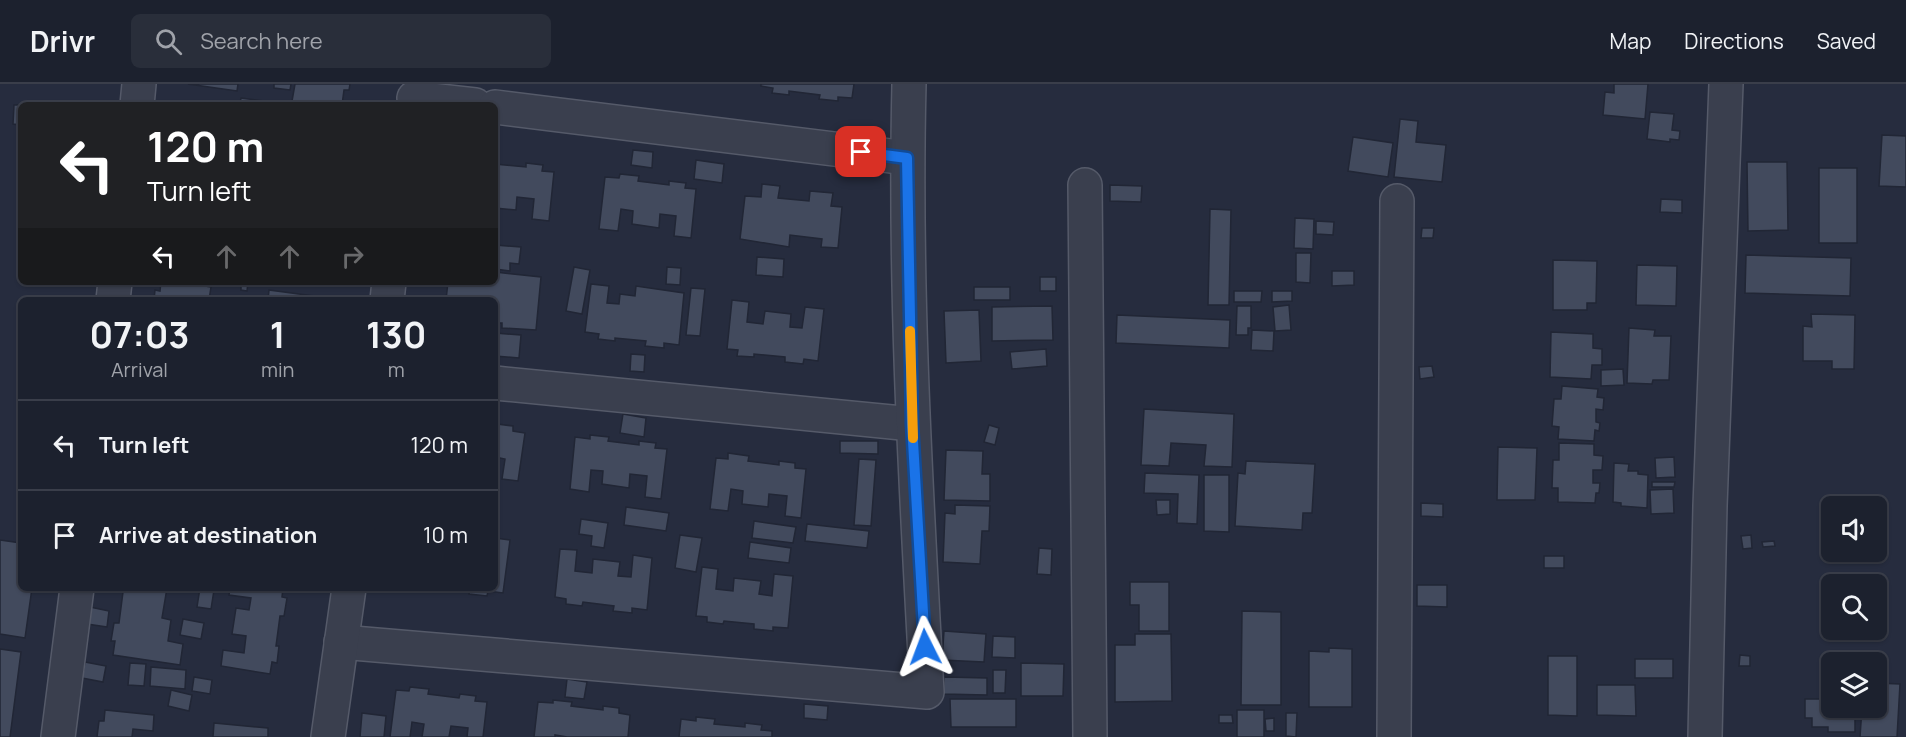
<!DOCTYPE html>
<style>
:root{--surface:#1c212e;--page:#292e3a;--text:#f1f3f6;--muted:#a0a3aa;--line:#3a3e4a}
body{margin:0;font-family:Manrope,sans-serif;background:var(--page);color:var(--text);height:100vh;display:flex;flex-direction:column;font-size:22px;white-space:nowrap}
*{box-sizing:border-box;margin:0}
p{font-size:20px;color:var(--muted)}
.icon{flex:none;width:33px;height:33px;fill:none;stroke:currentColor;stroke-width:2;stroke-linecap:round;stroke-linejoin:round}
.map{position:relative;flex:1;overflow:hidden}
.sheet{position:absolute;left:18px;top:213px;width:480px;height:294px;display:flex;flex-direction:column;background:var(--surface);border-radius:9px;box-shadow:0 2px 4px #0004,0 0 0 2px var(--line)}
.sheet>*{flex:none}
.guide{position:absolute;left:18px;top:18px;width:480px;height:183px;border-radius:9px;box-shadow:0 2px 4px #0004,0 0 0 2px var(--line);background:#202124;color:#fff;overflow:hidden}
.fabs{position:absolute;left:1821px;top:412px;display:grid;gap:12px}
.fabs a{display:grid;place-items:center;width:66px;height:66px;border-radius:9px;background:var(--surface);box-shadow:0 2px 4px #0004,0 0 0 2px var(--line);font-size:30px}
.pin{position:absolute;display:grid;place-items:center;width:51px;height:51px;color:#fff;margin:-26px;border-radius:12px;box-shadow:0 3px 9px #0006}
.me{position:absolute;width:66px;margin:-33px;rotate:357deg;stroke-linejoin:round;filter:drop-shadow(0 0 4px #0008)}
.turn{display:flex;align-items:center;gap:21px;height:126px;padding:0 30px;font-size:27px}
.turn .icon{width:78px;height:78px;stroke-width:2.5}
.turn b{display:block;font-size:42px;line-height:51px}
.lanes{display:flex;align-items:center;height:57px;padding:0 30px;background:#0003;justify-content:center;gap:30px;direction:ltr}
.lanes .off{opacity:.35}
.eta{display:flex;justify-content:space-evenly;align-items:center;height:102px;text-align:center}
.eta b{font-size:36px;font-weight:700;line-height:42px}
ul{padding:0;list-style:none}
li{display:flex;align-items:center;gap:18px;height:90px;padding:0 30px;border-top:2px solid var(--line)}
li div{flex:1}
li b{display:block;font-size:22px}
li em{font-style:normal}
header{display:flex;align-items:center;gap:36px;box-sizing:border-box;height:84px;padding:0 30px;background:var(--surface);border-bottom:2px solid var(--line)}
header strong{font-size:28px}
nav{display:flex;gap:33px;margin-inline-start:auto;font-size:21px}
.search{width:420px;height:54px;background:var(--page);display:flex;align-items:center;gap:15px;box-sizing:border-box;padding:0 21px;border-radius:9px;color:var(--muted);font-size:22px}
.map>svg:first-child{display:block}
.building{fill:#424a5d;stroke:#212635;stroke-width:1.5}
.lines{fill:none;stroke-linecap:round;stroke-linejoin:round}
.minor-casing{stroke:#555a69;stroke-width:36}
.minor{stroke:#3a3f4e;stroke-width:33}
.route-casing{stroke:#114b97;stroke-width:15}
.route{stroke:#1a73e8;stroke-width:10}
.slow{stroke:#f59e0b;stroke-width:10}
</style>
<header>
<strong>Drivr</strong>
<div class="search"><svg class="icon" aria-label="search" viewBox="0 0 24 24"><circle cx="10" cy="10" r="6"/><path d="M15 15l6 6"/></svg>Search here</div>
<nav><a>Map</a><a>Directions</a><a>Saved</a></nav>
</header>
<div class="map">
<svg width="1906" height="653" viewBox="0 0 1906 653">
<rect width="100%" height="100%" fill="#262c3e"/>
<g class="building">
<polygon points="188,0 238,0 237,7"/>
<polygon points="274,0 291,0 290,6 274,4"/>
<polygon points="295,0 350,0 349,6 344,6 342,21 317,21 292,17"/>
<polygon points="761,0 854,0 852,14 838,13 838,17 819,15 820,11 789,7 789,11 772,9 773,4 761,2"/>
<polygon points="1614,0 1648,0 1645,35 1603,31 1605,8 1614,9"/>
<polygon points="241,14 263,17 262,21 229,21 229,18 240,19"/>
<polygon points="14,21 21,21 21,41 13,40"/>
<polygon points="1650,28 1674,30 1672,46 1680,47 1679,56 1670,55 1670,58 1647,55"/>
<polygon points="1400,35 1418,37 1416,58 1446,61 1442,98 1394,93"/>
<polygon points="1882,51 1906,52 1906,103 1879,102"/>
<polygon points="1353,53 1393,59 1388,93 1348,87"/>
<polygon points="633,66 653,68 652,84 631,81"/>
<polygon points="495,75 495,80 526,83 526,79 543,81 542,87 554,88 549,137 532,135 534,115 517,113 516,126 495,124"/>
<polygon points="696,76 724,80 722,99 694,95"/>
<polygon points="1747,78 1787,78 1788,146 1748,147"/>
<rect x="1819" y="84" width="38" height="75"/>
<polygon points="620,90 639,92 638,97 669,101 669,97 686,99 685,104 696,105 691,154 674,152 676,132 660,130 659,144 632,140 633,127 621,125 618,147 599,145 605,93 619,94"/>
<polygon points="762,100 780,102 778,114 809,117 810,107 833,109 831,122 842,123 838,164 821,163 822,155 790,151 789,163 740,155 745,112 761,113"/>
<polygon points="1110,101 1142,102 1141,118 1110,117"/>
<polygon points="1661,115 1682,116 1682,129 1660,128"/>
<polygon points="1210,125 1231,126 1229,221 1208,221"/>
<polygon points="1295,134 1314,135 1313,165 1294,164"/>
<polygon points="1316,137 1334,138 1333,151 1316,150"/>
<polygon points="1422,144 1434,144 1433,154 1421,154"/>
<polygon points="495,161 521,163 519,180 510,179 510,187 495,185"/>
<polygon points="1296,169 1311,169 1310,199 1296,198"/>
<polygon points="1746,171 1851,174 1850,212 1745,209"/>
<polygon points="757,173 784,175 783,193 756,191"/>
<polygon points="1553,176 1597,177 1596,219 1587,219 1587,226 1553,226"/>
<polygon points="1637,181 1677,182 1676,222 1636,221"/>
<polygon points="574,183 590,186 582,230 566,227"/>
<polygon points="667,183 681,184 680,201 666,200"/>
<polygon points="1332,187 1354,187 1354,201 1332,202"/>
<polygon points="495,188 541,193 536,246 502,244 502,239 495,239 495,216 446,216 448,198 495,198"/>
<rect x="1040" y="193" width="16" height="14"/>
<polygon points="161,198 181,198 211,203 209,216 154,216 155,206 160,207"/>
<polygon points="241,198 248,198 247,207 241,206"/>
<polygon points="591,200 609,202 607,219 619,220 620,210 635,212 636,202 684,209 679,261 664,259 664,264 645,262 646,257 615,254 615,257 598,255 599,250 585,248"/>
<rect x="974" y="203" width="36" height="13"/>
<polygon points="691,204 705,205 700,252 686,251"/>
<polygon points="269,206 321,213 321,216 268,216"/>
<polygon points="1234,207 1262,207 1261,218 1234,218"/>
<polygon points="1272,207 1292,207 1292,217 1272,218"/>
<polygon points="732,216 749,218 747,238 763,240 765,227 791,230 790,243 802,244 805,223 824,225 818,277 804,275 803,280 785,278 785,273 754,270 754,273 737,272 738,266 727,265"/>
<polygon points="1289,221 1291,246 1275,247 1273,223"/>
<polygon points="1052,222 1053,256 992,257 992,223"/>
<polygon points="1237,222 1251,222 1251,244 1248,244 1248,251 1236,251"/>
<polygon points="979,226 981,277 946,279 944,227"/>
<polygon points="1811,230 1855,231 1854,285 1832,285 1832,277 1803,277 1803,242 1812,243"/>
<polygon points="1117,231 1230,236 1229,264 1116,259"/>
<polygon points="1629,244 1655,246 1654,252 1671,252 1669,296 1653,296 1652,300 1627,299"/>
<polygon points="1252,246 1274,247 1273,267 1251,266"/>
<polygon points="1551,248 1593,250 1593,264 1602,265 1602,281 1592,281 1591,295 1550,293"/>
<polygon points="495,249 521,251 519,274 495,272"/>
<polygon points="1046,265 1047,282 1012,285 1010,268"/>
<polygon points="631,270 645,271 644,288 630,287"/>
<polygon points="1432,282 1434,293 1420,295 1419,283"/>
<polygon points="1623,285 1624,301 1601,302 1601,286"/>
<polygon points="1562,302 1598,305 1597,313 1604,314 1603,326 1596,325 1596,338 1600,339 1599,347 1595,346 1594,357 1558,355 1559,343 1552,342 1554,315 1561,315"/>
<polygon points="1144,325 1234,330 1232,383 1204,382 1206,361 1171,359 1169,382 1141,381"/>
<polygon points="623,330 646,334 644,353 620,349"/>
<polygon points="497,340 513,342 513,347 525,349 518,397 502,395 505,375 495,373 495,344 497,344"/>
<polygon points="989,341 999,344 995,361 984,358"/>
<polygon points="590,351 609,353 608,357 639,361 639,357 656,359 655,364 667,365 661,415 645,413 647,392 630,390 629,404 602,400 603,387 591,386 589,408 570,405 575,353 590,355"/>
<polygon points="840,357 878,357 878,370 840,369"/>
<polygon points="1559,359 1594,360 1594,371 1603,372 1602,386 1593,386 1593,399 1600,399 1599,409 1596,409 1595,419 1558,418 1558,404 1552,404 1553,376 1559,376"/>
<polygon points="1498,363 1537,364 1535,416 1497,416"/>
<polygon points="946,366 983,367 982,390 990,390 990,417 944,416"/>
<polygon points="728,369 749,372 748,377 779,381 779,377 795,379 795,384 806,385 801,434 785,432 787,412 769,410 768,423 742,420 743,407 731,405 728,427 710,425 716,374 728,375"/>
<polygon points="1674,373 1675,393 1656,394 1655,374"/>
<polygon points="859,375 876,376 871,442 854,441"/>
<polygon points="1246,377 1315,380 1312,429 1303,429 1302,446 1235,442 1238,389 1245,390"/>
<polygon points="1614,379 1629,380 1628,387 1638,387 1638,390 1648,391 1647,424 1621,422 1621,419 1613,418"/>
<polygon points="1145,389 1199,391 1197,440 1177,439 1178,410 1144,409"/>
<polygon points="1204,391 1229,391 1229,448 1204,447"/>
<polygon points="1652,398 1675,398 1674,403 1652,403"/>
<polygon points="1673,405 1674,429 1651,430 1650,406"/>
<polygon points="1156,416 1170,416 1170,430 1157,431"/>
<polygon points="1421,419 1443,420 1443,433 1421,432"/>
<polygon points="955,421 990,422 989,447 982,447 980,480 943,478 945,429 955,430"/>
<polygon points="626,423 669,429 666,447 624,441"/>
<polygon points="581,435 608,439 604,464 591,462 592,452 579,450"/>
<polygon points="754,437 796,443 793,459 752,454"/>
<polygon points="807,440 869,447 867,464 805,457"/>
<polygon points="680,451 702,454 696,488 675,484"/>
<polygon points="1751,451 1752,464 1743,465 1741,452"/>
<polygon points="495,454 510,456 503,509 488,507 487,512 469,510 470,504 495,504"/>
<polygon points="0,456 21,459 21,504 32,504 25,554 0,550"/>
<polygon points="1774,457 1775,462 1763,463 1762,458"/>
<polygon points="750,458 791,464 789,479 748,474"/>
<polygon points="1039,464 1052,465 1051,491 1037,490"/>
<polygon points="560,465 577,466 575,487 592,489 593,475 620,478 618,492 631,493 633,471 652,474 647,526 632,524 632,529 613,527 614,522 583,518 582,522 566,520 566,515 555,513"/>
<rect x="1544" y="472" width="20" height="12"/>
<polygon points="702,483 718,485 716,505 733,507 734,494 761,497 759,510 772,512 774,490 793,492 788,544 773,543 773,547 754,545 754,540 724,537 723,540 707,538 707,533 696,532"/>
<polygon points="1130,498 1169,498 1169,547 1139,547 1139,521 1130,521"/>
<polygon points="1417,501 1447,501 1447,523 1417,522"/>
<polygon points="120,504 167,504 162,534 171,536 168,557 183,560 180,581 113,571 115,557 111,557 114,539 119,539 123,508 119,508"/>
<polygon points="200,504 214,506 211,525 197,523"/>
<polygon points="230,504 283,504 282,513 287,514 284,532 280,532 276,562 279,562 277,579 272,578 270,590 221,582 223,566 244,569 246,552 232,550 236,524 249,526 251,514 229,511"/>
<polygon points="90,523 109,527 107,543 87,540"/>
<polygon points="1242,527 1281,528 1281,621 1241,621"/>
<polygon points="183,535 204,539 201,555 180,551"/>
<rect x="1845" y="546" width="12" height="7"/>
<polygon points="944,547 986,550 984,578 942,576"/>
<polygon points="1135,550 1171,550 1172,617 1115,618 1115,561 1135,561"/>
<polygon points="993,552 1015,553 1015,574 992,573"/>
<polygon points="1329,564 1352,565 1352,623 1309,623 1309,567 1329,568"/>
<polygon points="0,565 21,568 10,653 0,653"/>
<polygon points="1740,571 1750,572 1750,582 1739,582"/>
<polygon points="1548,572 1577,572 1577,632 1548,631"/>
<rect x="1635" y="575" width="38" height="19"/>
<polygon points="85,578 106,582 103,598 82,594"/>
<polygon points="130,579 146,580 144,602 128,601"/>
<polygon points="1021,579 1064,580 1063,612 1021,612"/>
<polygon points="151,583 186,586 185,605 150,602"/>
<polygon points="993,586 1006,586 1005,609 993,609"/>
<polygon points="194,593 212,596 210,610 192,607"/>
<polygon points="944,593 987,594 987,611 943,610"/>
<polygon points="567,595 587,598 584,615 565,613"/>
<polygon points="1823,595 1832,595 1832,608 1824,609"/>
<polygon points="1876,599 1900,600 1897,653 1860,653 1862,624 1876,624"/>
<polygon points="1597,601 1635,601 1636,632 1597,631"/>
<polygon points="410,603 429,605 428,610 459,614 460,610 476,612 475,617 487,618 483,653 467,653 468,644 451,642 449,653 422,653 424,640 412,638 410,653 390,653 396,606 409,607"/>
<polygon points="171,606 192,611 189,627 168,622"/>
<polygon points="950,615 1016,615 1016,643 951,643"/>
<polygon points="1805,615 1832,615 1832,624 1855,624 1855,648 1828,648 1828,643 1812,643 1812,634 1805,634"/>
<polygon points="553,616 572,618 571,622 603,626 603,622 619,624 619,629 630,631 628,653 567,653 555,651 555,653 534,653 538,618 553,619"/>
<polygon points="804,620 828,622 827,636 804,634"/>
<polygon points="105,626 154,631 153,647 133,645 132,653 97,653 99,637 104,637"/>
<rect x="1237" y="626" width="27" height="27"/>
<polygon points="362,629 386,632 384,653 360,653"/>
<polygon points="1286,629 1297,629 1296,653 1286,652"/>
<polygon points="1219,631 1232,631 1233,639 1219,639"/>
<polygon points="696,633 715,635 714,640 745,643 745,639 762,641 761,646 772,647 772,653 679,653 681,635 696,637"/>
<polygon points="1274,634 1274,647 1266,647 1265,635"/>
<polygon points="214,639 268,644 268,653 213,653"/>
</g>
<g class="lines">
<g class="minor-casing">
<g id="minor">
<polyline points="414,14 475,21"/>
<polyline points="137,21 139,0"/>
<polyline points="495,23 907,74"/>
<polyline points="1085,101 1090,653"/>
<polyline points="113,216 115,198"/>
<polyline points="387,216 389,198"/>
<polyline points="495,299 912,340"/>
<path d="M341,558L927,608C916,405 904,203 909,0"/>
<polyline points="58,653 77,504"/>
<polyline points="328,653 349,504"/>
<polyline points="1394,653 1397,117"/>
<polyline points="1705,653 1710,422 1726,0"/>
</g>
</g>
<use href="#minor" class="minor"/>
</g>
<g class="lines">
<g class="route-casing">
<polyline id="route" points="861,68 907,74 912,340 925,563"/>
</g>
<use href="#route" class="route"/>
<polyline class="slow" points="910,247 913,354"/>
</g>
</svg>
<div class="fabs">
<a><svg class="icon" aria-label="sound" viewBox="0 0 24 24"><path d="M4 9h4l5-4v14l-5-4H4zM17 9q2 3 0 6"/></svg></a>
<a><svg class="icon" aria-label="search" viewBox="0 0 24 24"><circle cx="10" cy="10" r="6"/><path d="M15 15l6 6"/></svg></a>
<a><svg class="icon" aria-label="layers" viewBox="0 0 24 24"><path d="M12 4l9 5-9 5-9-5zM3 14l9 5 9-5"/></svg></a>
</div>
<div class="pin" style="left:861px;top:68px;background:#d93025"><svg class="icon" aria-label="arrive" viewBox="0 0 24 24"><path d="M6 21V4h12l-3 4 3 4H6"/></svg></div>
<svg class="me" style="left:925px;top:563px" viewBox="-20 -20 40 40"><path d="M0-17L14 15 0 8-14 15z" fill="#1a73e8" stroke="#fff" stroke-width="4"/></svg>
<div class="guide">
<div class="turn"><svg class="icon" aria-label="left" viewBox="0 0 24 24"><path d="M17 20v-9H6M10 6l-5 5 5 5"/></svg><div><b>120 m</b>Turn left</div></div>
<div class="lanes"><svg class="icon" aria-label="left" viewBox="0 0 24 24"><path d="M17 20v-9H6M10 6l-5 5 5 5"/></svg><svg class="icon off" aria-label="ahead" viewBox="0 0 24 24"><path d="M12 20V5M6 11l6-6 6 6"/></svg><svg class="icon off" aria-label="ahead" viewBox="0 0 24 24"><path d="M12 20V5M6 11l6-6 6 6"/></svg><svg class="icon off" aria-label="right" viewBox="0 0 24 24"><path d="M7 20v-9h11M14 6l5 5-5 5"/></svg></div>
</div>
<section class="sheet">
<div class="eta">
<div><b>07:03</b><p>Arrival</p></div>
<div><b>1</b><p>min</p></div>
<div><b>130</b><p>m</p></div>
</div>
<ul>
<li><svg class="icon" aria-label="left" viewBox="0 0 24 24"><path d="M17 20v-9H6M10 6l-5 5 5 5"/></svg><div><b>Turn left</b></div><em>120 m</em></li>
<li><svg class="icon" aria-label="arrive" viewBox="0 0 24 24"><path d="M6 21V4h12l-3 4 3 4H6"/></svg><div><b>Arrive at destination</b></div><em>10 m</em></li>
</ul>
</section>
</div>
